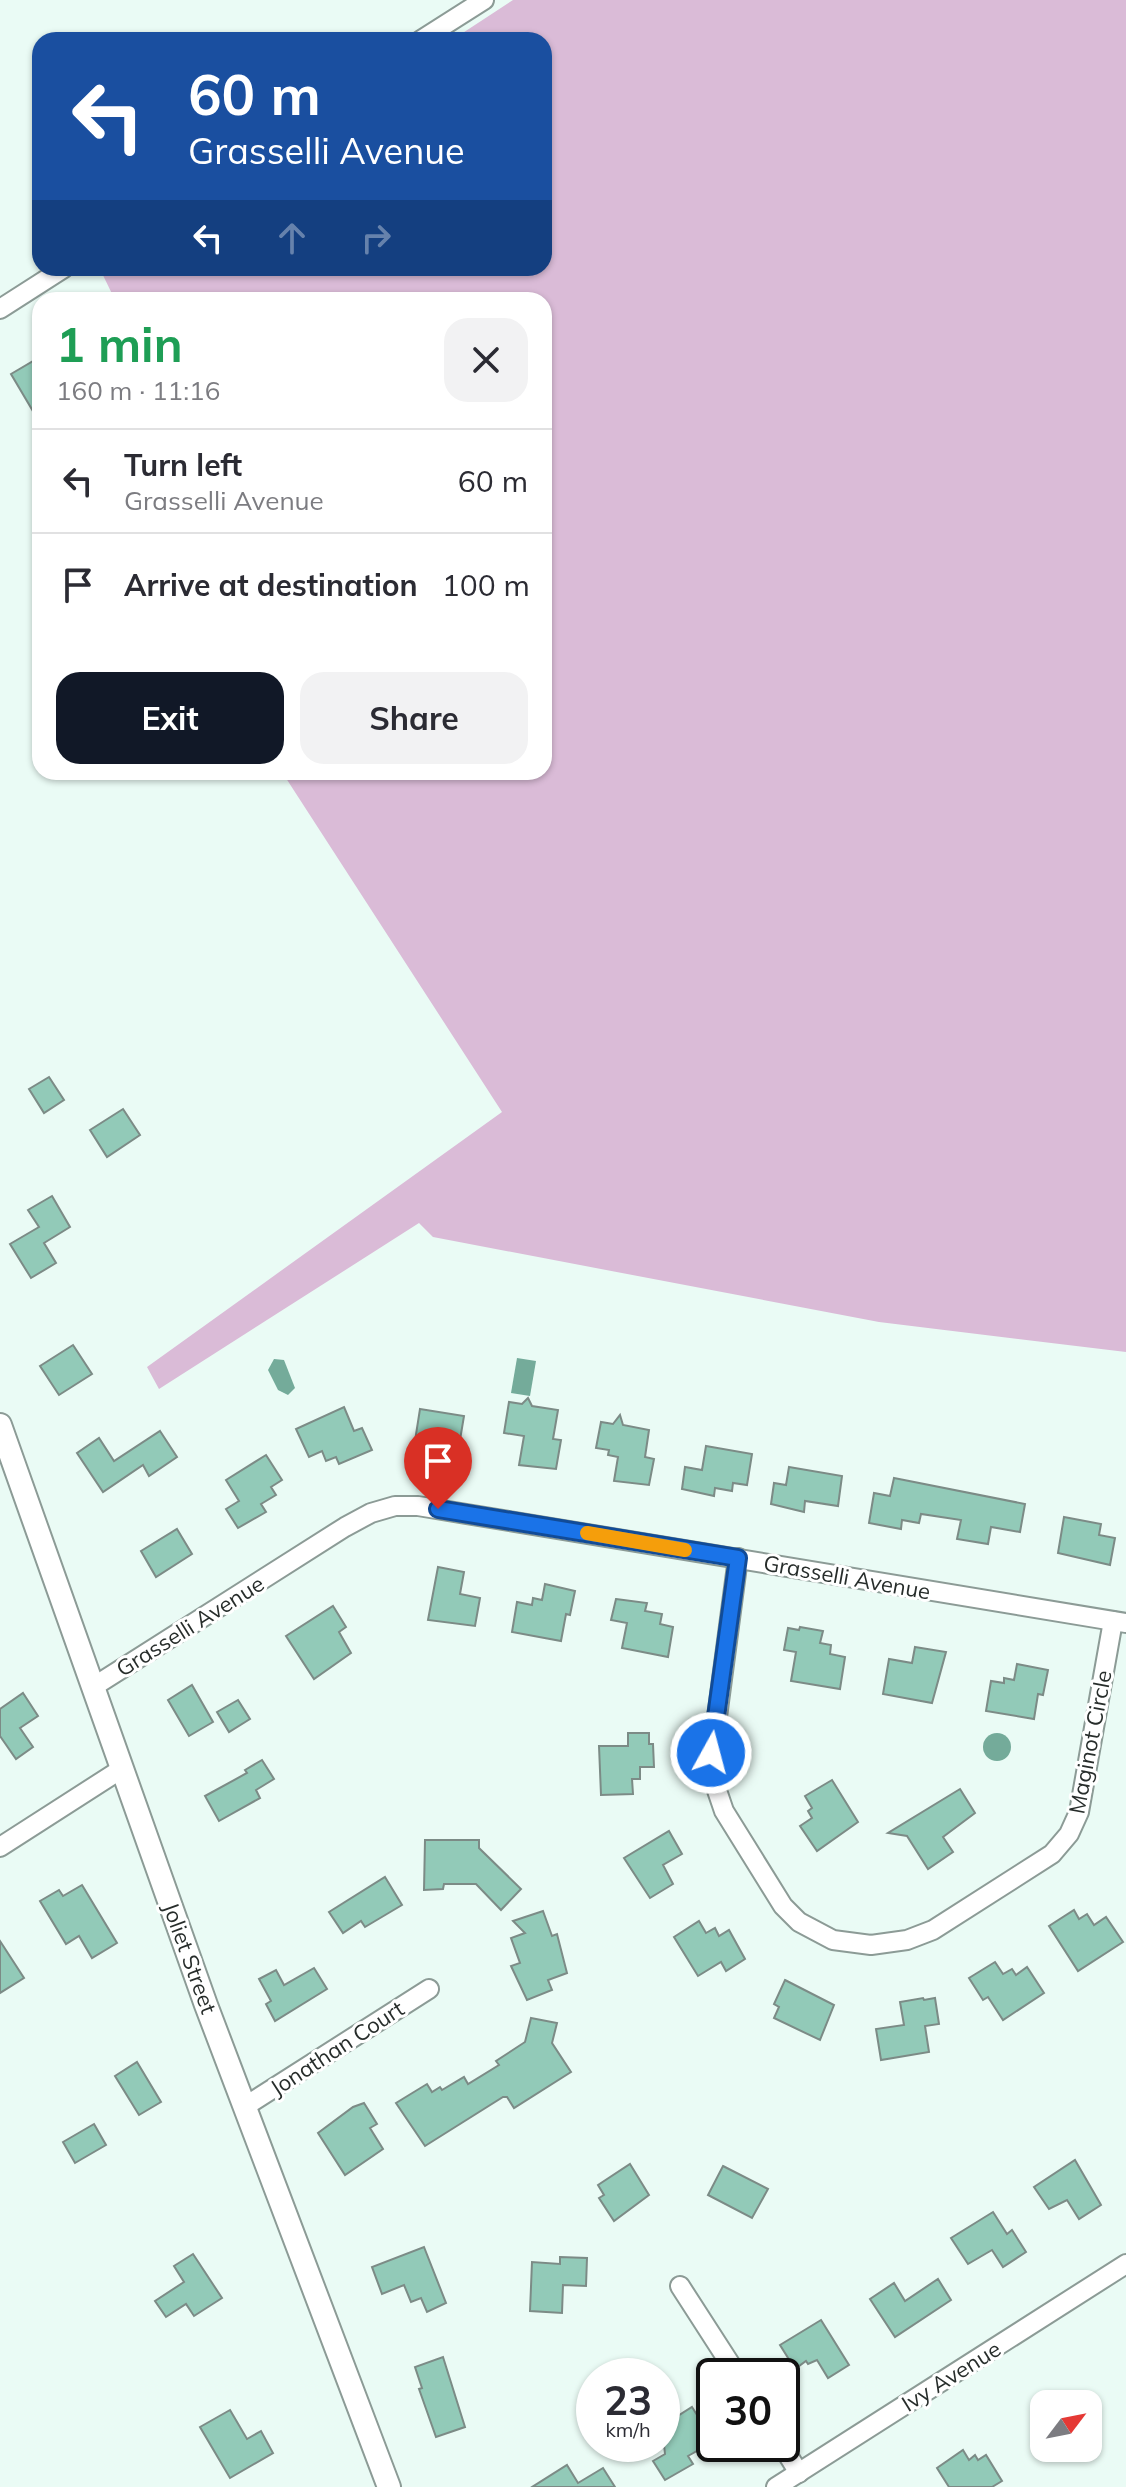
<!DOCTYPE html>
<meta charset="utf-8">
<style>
:root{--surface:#fff;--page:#f2f2f3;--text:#2b2b33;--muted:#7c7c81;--line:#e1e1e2;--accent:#111827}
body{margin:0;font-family:Mulish,sans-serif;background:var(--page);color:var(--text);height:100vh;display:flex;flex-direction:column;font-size:30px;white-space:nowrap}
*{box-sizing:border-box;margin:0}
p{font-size:26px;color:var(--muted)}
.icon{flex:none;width:44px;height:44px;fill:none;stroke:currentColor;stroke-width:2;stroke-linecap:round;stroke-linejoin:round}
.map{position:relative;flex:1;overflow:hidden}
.panel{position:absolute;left:32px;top:292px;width:520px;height:488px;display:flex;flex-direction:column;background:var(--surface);border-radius:24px;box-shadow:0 2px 6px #0004}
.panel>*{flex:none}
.banner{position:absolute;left:32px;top:32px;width:520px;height:244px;border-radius:24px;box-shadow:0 2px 6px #0004;background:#1a4fa0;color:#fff;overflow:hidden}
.needle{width:52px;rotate:58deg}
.buttons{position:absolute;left:1030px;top:2390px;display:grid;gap:16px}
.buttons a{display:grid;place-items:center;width:72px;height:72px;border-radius:16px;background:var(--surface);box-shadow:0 2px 6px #0004;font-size:40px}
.speed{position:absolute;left:576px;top:2358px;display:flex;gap:16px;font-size:40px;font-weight:700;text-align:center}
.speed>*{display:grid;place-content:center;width:104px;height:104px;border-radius:50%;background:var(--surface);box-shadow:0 2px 6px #0004;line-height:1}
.speed small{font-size:20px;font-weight:400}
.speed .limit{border:4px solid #111;border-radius:12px;background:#fff;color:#111}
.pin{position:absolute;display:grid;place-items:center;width:68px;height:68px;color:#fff;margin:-82px -34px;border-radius:50% 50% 50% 0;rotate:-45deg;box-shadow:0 0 8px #0007}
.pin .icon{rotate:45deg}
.me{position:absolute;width:88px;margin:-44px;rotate:7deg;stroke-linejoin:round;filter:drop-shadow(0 0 6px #0008)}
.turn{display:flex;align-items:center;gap:28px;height:168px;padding:0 24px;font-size:36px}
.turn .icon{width:104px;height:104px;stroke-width:2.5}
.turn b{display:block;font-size:56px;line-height:68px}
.lanes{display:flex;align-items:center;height:76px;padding:0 24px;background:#0003;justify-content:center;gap:40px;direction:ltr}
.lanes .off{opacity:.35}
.round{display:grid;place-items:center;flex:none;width:84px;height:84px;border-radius:24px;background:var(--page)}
.overview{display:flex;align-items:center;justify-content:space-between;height:136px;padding:0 24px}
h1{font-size:48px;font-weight:700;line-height:60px;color:#1e9e55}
.action{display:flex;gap:16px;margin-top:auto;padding:16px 24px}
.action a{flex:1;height:92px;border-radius:24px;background:var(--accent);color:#fff;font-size:32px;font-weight:700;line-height:92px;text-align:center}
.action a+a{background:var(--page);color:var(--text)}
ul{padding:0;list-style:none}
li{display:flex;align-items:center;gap:24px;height:104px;padding:0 24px;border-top:2px solid var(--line)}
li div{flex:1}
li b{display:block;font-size:30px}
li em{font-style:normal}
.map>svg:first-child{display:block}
.green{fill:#dabbd7}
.water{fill:#74ab9a}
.building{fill:#92cab8;stroke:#7c8b86;stroke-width:2}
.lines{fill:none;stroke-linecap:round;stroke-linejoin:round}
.minor-casing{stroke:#8c9b96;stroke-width:22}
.tertiary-casing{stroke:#8c9b96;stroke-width:26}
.minor{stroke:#fff;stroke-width:18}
.tertiary{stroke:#fff;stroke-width:22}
.route-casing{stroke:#114b97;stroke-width:20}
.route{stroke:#1a73e8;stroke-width:14}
.slow{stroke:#f59e0b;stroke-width:14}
.labels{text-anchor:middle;stroke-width:6;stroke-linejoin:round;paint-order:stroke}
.street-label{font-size:22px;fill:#272d2b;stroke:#fff}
</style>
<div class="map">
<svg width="1126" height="2487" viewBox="0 0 1126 2487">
<rect width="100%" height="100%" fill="#eafbf5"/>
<polygon class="green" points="513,0 1126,0 1126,1352 879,1322 433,1237 419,1223 159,1389 147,1367 502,1112 282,772 544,772 544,300 115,300 100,269 544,268 544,40 452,40"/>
<g class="water">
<polygon points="517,1358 536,1361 530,1396 511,1393"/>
<polygon points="274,1359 284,1360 295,1388 288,1395 278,1390 268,1370"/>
<circle cx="997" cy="1747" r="14"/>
</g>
<g class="building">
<polygon points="35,360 40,369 40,423 11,374"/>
<polygon points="49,1077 64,1100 44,1113 29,1089"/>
<polygon points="123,1109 140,1135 107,1157 90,1130"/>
<polygon points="52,1196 70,1227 44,1243 56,1263 31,1278 10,1244 39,1227 28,1210"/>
<polygon points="73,1345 92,1374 59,1395 40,1366"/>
<polygon points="528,1398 532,1406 558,1410 553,1439 561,1440 556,1469 519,1465 524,1436 504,1433 509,1402 522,1404"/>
<polygon points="344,1407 354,1431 362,1428 372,1450 339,1464 336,1457 326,1461 322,1451 309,1457 296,1429"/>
<polygon points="420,1409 464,1416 458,1452 414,1447"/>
<polygon points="620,1415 623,1425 649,1430 645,1457 654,1459 649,1485 614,1481 618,1457 608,1455 609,1450 596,1448 601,1422 613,1424"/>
<polygon points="160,1431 177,1457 149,1476 143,1465 103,1492 77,1453 99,1438 114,1461"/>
<polygon points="706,1446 752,1454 747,1485 733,1483 732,1491 715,1488 714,1496 682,1489 685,1467 702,1470"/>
<polygon points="266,1455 282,1480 271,1487 276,1495 261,1504 266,1512 238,1528 226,1509 239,1501 226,1480"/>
<polygon points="789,1467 842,1476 838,1506 805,1501 804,1512 771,1504 774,1483 786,1485"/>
<polygon points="894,1478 1025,1504 1020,1532 991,1527 988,1544 957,1539 961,1520 921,1514 919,1523 902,1520 901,1529 869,1523 874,1493 890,1496"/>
<polygon points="1064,1517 1101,1524 1099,1535 1115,1538 1110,1565 1058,1553"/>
<polygon points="177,1529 192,1554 156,1577 141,1551"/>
<polygon points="438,1567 464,1572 460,1594 480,1598 475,1626 428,1620"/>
<polygon points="545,1584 575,1591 570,1615 566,1614 561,1641 512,1632 517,1602 532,1605 533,1598 542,1600"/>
<polygon points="616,1599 647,1603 645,1611 662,1614 660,1624 673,1627 668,1657 622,1648 627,1623 611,1620"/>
<polygon points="333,1606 346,1627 339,1632 351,1653 314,1679 286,1636"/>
<polygon points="800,1627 823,1631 820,1643 831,1645 830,1654 845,1657 840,1689 791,1681 796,1652 784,1650 788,1628 799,1630"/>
<polygon points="915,1647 946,1652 932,1703 883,1694 889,1659 912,1663"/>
<polygon points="1017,1664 1048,1670 1043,1695 1038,1694 1034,1719 986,1711 991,1681 1004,1683 1004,1678 1014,1680"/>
<polygon points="192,1685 213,1722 189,1736 168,1700"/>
<polygon points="23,1693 38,1716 20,1728 33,1747 16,1759 0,1736 0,1709"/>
<polygon points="238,1700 250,1719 229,1732 217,1712"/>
<polygon points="628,1733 649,1733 649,1744 653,1744 654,1767 640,1767 640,1779 632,1779 633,1794 601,1795 599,1746 628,1746"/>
<polygon points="262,1760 274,1779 256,1790 260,1798 219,1821 205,1796 247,1773 245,1770"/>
<polygon points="832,1780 858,1822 817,1851 800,1826 812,1818 808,1811 812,1808 805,1796"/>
<polygon points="960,1789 975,1813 943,1837 953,1852 928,1869 907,1836 888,1833"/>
<polygon points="669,1831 682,1854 663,1865 673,1884 650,1898 624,1858"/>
<polygon points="425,1840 479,1840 479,1848 521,1889 501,1910 476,1884 444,1884 443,1889 424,1890"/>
<polygon points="385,1877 402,1905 365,1927 361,1921 343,1933 329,1912"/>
<polygon points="82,1885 117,1943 92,1958 79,1936 66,1944 40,1901 59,1890 63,1896"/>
<polygon points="1074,1910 1079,1919 1087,1914 1094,1925 1106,1917 1123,1942 1078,1971 1049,1926"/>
<polygon points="543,1911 552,1936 557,1934 567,1973 548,1980 552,1990 527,2000 511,1966 520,1963 511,1938 525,1933 513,1921"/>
<polygon points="699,1921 706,1933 715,1928 719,1936 729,1930 745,1959 726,1971 721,1962 698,1976 674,1937"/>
<polygon points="0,1941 24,1978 0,1993"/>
<polygon points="995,1962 1003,1974 1012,1969 1016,1975 1027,1967 1044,1993 1003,2020 988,1997 983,2000 969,1978"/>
<polygon points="314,1968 327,1989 275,2021 266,2004 271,2001 259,1979 276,1970 284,1985"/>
<polygon points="785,1980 834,2005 820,2040 774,2018 779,2007 774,2004"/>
<polygon points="923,1998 924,2000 935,1998 939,2024 925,2026 929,2052 881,2060 876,2029 904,2025 900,2002"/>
<polygon points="531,2018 557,2023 552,2043 571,2072 514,2108 507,2097 503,2097 425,2146 396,2103 427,2084 432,2092 440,2087 442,2090 464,2077 468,2084 499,2065 496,2061 525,2042"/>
<polygon points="137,2062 161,2102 139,2115 115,2076"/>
<polygon points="364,2103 377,2124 370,2128 383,2149 345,2175 318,2133 353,2107"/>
<polygon points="94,2124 106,2145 75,2163 63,2142"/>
<polygon points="1075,2160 1101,2205 1079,2219 1067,2200 1049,2209 1034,2187"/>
<polygon points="630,2164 649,2195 614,2221 599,2198 604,2195 598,2185"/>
<polygon points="723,2166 768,2189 752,2218 708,2195"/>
<polygon points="993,2212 1007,2234 1012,2230 1026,2252 1003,2267 992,2250 968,2264 951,2238"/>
<polygon points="424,2247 446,2303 427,2312 421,2298 411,2302 404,2285 382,2294 372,2267"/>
<polygon points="193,2254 222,2298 194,2316 186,2304 166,2317 155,2301 184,2282 174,2266"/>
<polygon points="560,2257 587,2258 586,2286 563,2285 562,2313 530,2311 532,2262 560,2264"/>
<polygon points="938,2279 951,2300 895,2337 870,2299 894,2283 905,2301"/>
<polygon points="821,2320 849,2365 828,2378 817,2360 808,2364 806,2361 795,2369 780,2345"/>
<polygon points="443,2357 465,2427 436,2437 419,2389 422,2388 415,2367"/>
<polygon points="692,2407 709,2434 698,2440 702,2448 688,2456 693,2464 665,2480 653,2461 665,2454 662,2426"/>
<polygon points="230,2410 247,2439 261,2431 273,2453 230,2478 200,2427"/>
<polygon points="963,2450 969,2460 975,2455 978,2460 986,2455 1002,2481 992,2487 949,2487 937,2468"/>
<polygon points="567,2465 578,2483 603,2468 615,2487 532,2487"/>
</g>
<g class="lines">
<g class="minor-casing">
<g id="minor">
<polyline points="421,40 484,0"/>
<polyline points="0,309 64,268"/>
<polyline points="738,1558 710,1770 724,1811 783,1906 799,1922 833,1940 871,1945 907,1940 933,1930 1052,1854 1069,1834 1079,1812 1113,1621"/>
<polyline points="93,1687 345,1527 371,1513 395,1506 418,1506 1126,1623"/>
<polyline points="0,1847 123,1768"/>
<polyline points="244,2107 429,1989"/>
<polyline points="680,2286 738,2376"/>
<polyline points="781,2444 799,2473"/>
<polyline points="776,2487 1126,2264"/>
</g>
</g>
<g class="tertiary-casing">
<polyline id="tertiary" points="0,1425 206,2005 389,2487"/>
</g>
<use href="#minor" class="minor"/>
<use href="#tertiary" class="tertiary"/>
</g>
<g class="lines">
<g class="route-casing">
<polyline id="route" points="438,1509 738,1558 711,1753"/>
</g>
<use href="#route" class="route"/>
<polyline class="slow" points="587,1533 685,1550"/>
</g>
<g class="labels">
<g class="street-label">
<text transform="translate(847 1577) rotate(10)" y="8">Grasselli Avenue</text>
<text transform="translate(190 1626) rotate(-32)" y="8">Grasselli Avenue</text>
<text transform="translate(1090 1742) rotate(-79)" y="8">Maginot Circle</text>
<text transform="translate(190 1958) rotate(70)" y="8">Joliet Street</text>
<text transform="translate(337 2048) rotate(-33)" y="8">Jonathan Court</text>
<text transform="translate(951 2376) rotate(-32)" y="8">Ivy Avenue</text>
</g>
</g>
</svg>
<div class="buttons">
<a><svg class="needle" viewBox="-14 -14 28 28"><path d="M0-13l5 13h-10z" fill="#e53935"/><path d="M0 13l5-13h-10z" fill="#7c7c81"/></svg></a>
</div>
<div class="speed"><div>23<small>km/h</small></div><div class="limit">30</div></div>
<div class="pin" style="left:438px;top:1509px;background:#d93025"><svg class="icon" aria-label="arrive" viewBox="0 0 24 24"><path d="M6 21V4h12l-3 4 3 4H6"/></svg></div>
<svg class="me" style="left:711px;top:1753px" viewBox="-20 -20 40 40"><circle r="17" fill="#1a73e8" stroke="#fff" stroke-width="3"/><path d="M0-11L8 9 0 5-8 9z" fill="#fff"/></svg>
<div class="banner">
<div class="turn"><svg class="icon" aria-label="left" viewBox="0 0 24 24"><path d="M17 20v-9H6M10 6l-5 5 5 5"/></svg><div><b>60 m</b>Grasselli Avenue</div></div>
<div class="lanes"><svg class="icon" aria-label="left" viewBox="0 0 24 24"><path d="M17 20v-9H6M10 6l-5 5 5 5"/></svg><svg class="icon off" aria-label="ahead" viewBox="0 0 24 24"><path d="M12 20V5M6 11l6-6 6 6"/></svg><svg class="icon off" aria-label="right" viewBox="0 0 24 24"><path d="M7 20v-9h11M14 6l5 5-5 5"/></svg></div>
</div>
<section class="panel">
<div class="overview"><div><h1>1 min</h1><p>160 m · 11:16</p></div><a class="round"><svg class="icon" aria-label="close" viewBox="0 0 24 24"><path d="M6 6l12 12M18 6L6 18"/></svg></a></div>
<ul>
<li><svg class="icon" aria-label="left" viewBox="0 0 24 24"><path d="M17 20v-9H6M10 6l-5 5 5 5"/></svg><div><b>Turn left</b><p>Grasselli Avenue</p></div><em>60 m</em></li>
<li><svg class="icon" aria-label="arrive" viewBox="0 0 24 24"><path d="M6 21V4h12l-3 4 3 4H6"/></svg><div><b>Arrive at destination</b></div><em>100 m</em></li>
</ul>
<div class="action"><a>Exit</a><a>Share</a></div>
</section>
</div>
